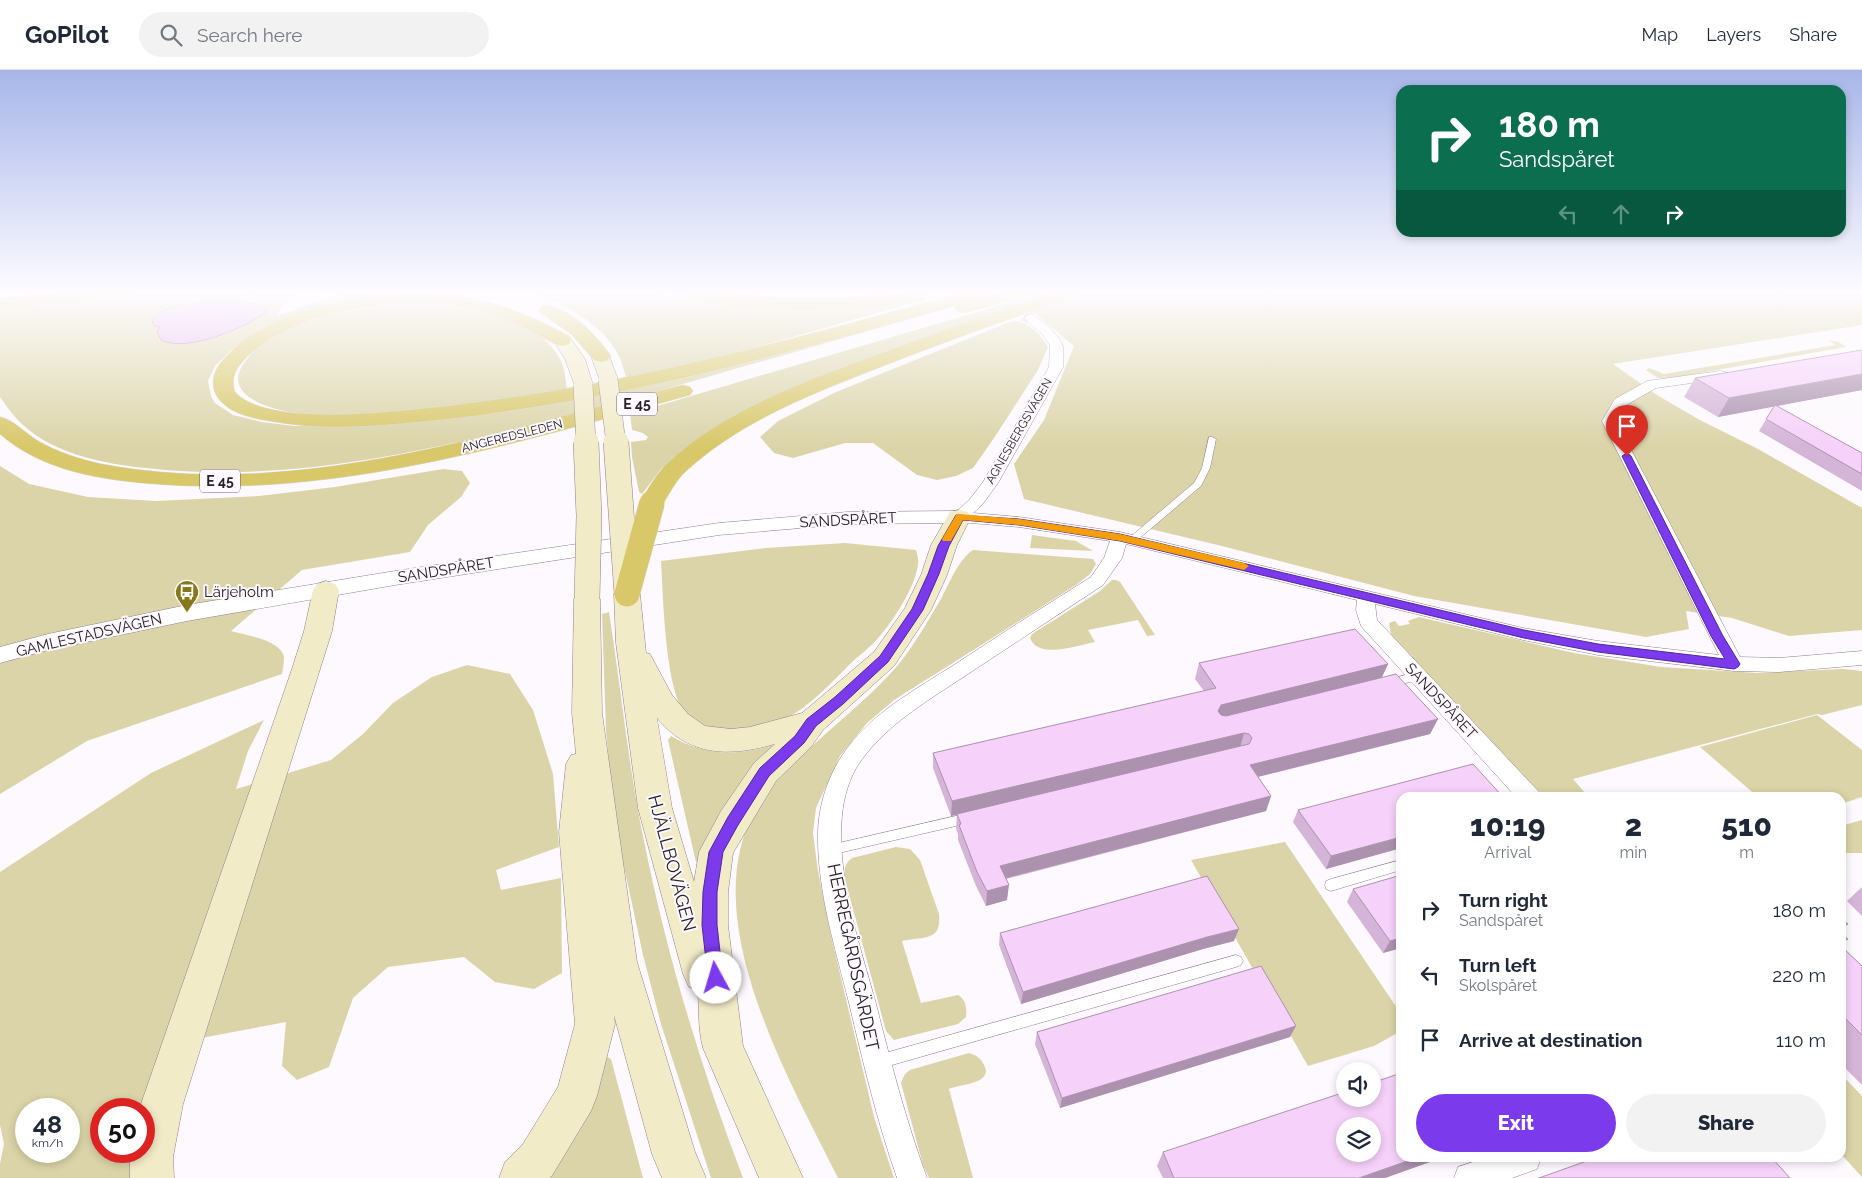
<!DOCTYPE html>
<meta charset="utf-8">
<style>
:root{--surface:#fff;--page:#f2f2f3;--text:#1f2937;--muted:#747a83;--line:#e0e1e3;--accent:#7c3aed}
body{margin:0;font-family:Raleway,sans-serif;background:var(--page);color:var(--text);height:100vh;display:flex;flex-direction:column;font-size:19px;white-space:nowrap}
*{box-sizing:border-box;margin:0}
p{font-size:16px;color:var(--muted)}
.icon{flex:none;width:28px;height:28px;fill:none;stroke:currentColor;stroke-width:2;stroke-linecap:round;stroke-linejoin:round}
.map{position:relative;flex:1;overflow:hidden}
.details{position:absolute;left:1396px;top:722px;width:450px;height:370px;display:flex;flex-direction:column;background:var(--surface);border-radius:15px;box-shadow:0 2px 8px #0003}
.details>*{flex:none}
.guide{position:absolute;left:1396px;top:15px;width:450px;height:152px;border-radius:15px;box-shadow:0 2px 8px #0003;background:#0b6e4f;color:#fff;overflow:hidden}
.tools{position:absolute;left:1336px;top:992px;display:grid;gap:10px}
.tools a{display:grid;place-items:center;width:45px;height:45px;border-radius:50%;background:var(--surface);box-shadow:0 2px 8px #0003;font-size:25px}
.speed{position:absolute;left:15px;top:1028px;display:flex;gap:10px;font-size:25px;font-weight:700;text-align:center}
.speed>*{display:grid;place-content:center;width:65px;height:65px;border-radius:50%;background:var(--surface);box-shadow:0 2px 8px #0003;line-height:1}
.speed small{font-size:12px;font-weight:400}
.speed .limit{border:8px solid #d22;background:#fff;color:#111}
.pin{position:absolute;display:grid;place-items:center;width:42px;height:42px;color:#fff;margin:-51px -21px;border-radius:50% 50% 50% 0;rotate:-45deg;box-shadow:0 0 5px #0007}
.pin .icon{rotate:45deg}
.me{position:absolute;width:55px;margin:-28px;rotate:354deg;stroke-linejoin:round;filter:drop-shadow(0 0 4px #0008)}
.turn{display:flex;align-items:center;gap:18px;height:105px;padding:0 20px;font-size:22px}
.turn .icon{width:65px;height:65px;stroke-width:2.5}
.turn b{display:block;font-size:35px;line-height:42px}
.lanes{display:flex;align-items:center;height:48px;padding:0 20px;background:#0003;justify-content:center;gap:25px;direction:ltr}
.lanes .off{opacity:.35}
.eta{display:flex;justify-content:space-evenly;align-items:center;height:85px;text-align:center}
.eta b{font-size:30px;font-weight:800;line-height:35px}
.button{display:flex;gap:10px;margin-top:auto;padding:10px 20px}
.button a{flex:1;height:58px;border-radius:30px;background:var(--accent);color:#fff;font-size:20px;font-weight:800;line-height:58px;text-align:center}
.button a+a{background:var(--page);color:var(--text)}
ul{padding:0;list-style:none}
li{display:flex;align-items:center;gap:15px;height:65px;padding:0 20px}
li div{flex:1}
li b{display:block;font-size:19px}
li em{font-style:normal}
header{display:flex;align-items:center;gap:30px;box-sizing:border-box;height:70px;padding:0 25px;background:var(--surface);border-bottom:1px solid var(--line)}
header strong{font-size:24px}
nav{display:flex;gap:28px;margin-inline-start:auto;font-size:18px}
.search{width:350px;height:45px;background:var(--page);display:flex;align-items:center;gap:12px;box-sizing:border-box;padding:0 18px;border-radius:28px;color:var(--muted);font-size:19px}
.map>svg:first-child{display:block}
.green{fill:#dbd4a8;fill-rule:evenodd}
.water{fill:#e5b8eb;stroke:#ac8ab0}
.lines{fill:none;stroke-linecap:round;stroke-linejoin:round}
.minor-tunnel{stroke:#d2ced3;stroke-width:13;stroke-dasharray:13 7;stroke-linecap:butt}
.service-casing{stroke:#907e93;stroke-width:1}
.minor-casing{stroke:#907e93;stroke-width:1}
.tertiary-casing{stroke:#907e93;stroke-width:1}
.secondary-casing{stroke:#907e93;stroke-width:1}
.trunk-casing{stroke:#d8d7d8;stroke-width:1}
.service{fill:#fff;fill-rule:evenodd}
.minor{fill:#fff;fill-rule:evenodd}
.tertiary{fill:#fff;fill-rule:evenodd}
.secondary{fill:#f1ebc7;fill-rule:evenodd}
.trunk{fill:#d8c86a;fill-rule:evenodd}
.secondary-bridge-far1-casing{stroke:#907e93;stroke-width:20;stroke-linecap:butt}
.secondary-bridge-casing{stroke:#907e93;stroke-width:26;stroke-linecap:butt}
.trunk-bridge-casing{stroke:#d8d7d8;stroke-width:26;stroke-linecap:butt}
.secondary-bridge-far1{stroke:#f1ebc7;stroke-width:19}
.secondary-bridge{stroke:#f1ebc7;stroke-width:25}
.trunk-bridge{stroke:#d8c86a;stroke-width:25}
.wall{fill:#d4b4d7}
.shaded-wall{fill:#ac92af}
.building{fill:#f6d1fa;stroke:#ac92af;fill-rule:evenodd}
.route{fill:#7c3aed;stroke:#51269a}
.slow{fill:#f59e0b}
.labels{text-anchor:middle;stroke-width:4;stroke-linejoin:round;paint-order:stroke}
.far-street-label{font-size:12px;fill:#272028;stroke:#fdf9fe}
.shield{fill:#fdf9fe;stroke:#676168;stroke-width:1}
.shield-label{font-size:14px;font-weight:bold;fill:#272028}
.street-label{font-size:15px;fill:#272028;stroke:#fdf9fe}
.poi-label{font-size:15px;fill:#272028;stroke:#fdf9fe;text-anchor:start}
.near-street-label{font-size:18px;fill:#272028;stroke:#fdf9fe}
</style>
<header>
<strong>GoPilot</strong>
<div class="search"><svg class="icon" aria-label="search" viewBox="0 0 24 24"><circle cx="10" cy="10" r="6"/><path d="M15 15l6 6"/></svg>Search here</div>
<nav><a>Map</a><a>Layers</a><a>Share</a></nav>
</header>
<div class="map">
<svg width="1862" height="1108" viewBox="0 0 1862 1108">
<rect width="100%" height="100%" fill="#fdf9fe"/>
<g class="green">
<path d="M164,222H300L282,236L277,245C297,240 316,231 336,226C364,219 447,217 473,228L409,224L259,261L230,281L215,296L208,311L211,326L215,333L233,345L262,352L294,356L365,355L504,342L570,331L690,306L995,222H1003C906,250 810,278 714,305C638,327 562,348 485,366C373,392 261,411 146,398C104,394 55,384 23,355C14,347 7,337 0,327V237ZM226,231L259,234L265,243C255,248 247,254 237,259C221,268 178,279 161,270L157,261L161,257L154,246C172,231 203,232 226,231Z"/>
<path d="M530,222H642L712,233L780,239H841L905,235L701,293L627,310C624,301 622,292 618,284C601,252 562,233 530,222Z"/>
<polygon points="1045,222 1057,222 999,241 687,377 661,399 642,424 639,422 632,387 631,372 646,370 648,367 643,363 632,360 630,344"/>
<polygon points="1076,222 1854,222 1862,225 1862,255 1613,294 1657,325 1698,349 1758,379 1862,438 1862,560 1789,566 1732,548 1686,541 1689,559 1646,567 1414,526 1222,476 1024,429 1014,394 1044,350 1074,276 1027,237"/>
<path d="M404,234C455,235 534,238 561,291C565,300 566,311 567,321C510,329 452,337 394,341C352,345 307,350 267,336C254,331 239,324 238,309C238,299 246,290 252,283C289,248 356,237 404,234Z"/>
<path d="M1012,251C1028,250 1040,264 1048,277L1038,300L994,368L973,398L956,406L937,410L917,405L873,373H845L793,388L774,383L760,367L778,351L836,322Z"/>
<polygon points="1828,270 1839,272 1846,277 1672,308 1658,308 1646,300 1649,298 1664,304 1836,275"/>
<path d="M0,396L29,414L88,427L156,431L259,426L335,417L443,399L462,401L470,413L461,427L428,455L410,482L302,500L231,561C245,565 281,570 284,587C284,592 283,599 282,604L87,671L0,724Z"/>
<polygon points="1032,465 1076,471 1093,481 1030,478"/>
<path d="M845,473L916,480C917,484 919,490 918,494C916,516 893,551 879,567C870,578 858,586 848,596C829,615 810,636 785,649C759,663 707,667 685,643C665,620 663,523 661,491L765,478Z"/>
<path d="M973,480L1093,489L1096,494L1090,504L1076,515L894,630L867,653L840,686L816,738L813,763L818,801L832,870L874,1047L894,1108H838C789,1009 694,846 756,739C759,732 763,725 767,719C774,710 784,703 792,695C823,664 859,637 889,605C911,582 926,554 942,527C950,512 959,489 973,480Z"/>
<path d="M1112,510H1116L1120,512L1155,565L1147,566L1138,550L1088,560L1095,572C1079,575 1038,590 1030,568L1032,564L1100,521Z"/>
<path d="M609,542C621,618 628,695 644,771C667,886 701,998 743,1108H711L661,954L643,885L623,792L612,721L606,661L602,544Z"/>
<path d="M1419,547L1574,583L1661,597L1758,603L1843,599L1862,601V635L1822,645L1817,644L1573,709L1586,724C1568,730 1553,728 1536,720L1391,565L1389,553L1395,551L1399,556L1410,554L1408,551Z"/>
<path d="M467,595L510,604L533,640L553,704L559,777L496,800L501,820L561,808L562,903L534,919L495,912L464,887L388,897L353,928L329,997L297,1010L282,996L286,952L185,971L155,1108H0V1094L4,1074L0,1055V802L151,703L264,650L248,681L236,719L331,690L363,664L393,633L432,607ZM26,1039H69V1081H26ZM101,1039H144V1081H101Z"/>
<polygon points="1817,645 1862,680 1862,727 1841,734 1841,728 1758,727 1700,677"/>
<path d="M671,666C696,681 724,686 753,680C761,679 768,676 776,675L699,792H696L695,788L668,670Z"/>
<polygon points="1862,750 1862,783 1841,783 1841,756"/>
<polygon points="1285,772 1401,944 1401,961 1374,976 1308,996 1191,790"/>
<path d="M896,777L910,779L920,790L939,844C942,872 923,866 902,871L921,933L958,925C966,930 967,938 966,947L958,954L894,970L886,961L883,950L846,813C844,802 843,795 852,788Z"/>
<path d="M969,983C976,985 981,988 984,995C994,1014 960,1014 949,1019L973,1108H929L923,1095L901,1013L905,1004L910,1000Z"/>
<polygon points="606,986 611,989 643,1108 543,1108"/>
<polygon points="1841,1004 1862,1026 1862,1107 1841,1084"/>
</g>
<path class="water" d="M226,231L259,234L266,239V242C246,258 186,283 161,270L157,261L160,257L155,256L152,252C159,232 207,232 226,231Z"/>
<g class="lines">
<polyline class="minor-tunnel" points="992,222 1030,248"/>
<g class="service-casing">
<g id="service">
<polygon points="1209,367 1212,367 1216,369 1210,398 1201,416 1135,472 1129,472 1127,470 1129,468 1194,413 1202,398"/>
<polygon points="1418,602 1422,603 1423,606 1422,609 1390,617 1386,616 1385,613 1386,610"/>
<polygon points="969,743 973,745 975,748 973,751 969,753 830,785 826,784 824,780 826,776 830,775"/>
<polygon points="1401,790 1401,800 1331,821 1326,819 1325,815 1326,811 1331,809"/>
<polygon points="1236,885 1241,887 1243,891 1241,895 1236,897 878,999 873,997 871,992 873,987 878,985"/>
</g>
</g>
<g class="minor-casing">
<g id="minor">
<path d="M1030,244C1039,247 1062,267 1063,277C1064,283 1063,291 1063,297L998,413L982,435L973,443L1019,447L1120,462L1523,558L1598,571L1719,585L1602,351L1615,329L1647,311L1720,301L1725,302L1727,305L1720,309L1656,318L1626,335L1616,351L1740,587L1779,588L1862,581V595L1779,602L1734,601L1598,585L1523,570L1375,534L1377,550L1539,722L1542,728H1517L1361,556L1356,540L1357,530L1126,474L1122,488L1103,515C1060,543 1017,572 974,600C934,627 888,652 860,692C817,755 858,867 876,934C891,993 906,1051 927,1108H897C877,1051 863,992 849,933C835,877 817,821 818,762C819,729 831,698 852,672C879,639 918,618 954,595C999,565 1045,536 1091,507L1104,488L1110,471L1019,457L959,452L953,451L951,447L970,429L983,412L1049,297L1050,275L1043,265L1024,248Z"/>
<polygon points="1485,1088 1541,1088 1537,1099 1512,1108 1454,1108 1458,1097"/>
</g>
</g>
<g class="tertiary-casing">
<polygon id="tertiary" points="959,441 966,443 969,447 966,451 959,453 848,454 719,465 395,515 187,551 48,580 0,593 0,577 48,564 187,535 395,501 719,453 848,442"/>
</g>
<g class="secondary-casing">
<g id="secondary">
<polygon points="562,264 569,266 585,289 593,315 590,319 583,321 576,319 565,289 553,270 555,266"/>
<polygon points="601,280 608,282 618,310 615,314 608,316 601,314 591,286 594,282"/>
<path d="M959,440L968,442L971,447L957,475L947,505L931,540L894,596L823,660L811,677L776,711L733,783L728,822V855L743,976L803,1108H759L703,978C698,959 699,940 698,920L689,917L683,904L638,738L616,573L614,524L618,518L627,515L636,518L640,524L646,583L650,584L672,625L688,644L705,656L731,659L750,657L802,643L874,582L905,538L921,505L931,475L950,442ZM657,648C689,687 730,687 775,674L754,693L721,741L699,782L694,812L672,738Z"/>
<polygon points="326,511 335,514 339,520 332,561 183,1034 173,1087 174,1108 130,1108 130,1081 144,1081 144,1039 140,1039 141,1034 292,599 304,561 313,520 317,514"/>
<polygon points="587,520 596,523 600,529 602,643 637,892 695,1082 706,1108 662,1108 652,1084 614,945 615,954 597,1026 591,1041 553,1104 550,1108 499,1108 505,1092 523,1074 558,1017 575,954 559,762 566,694 571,685 576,684 572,643 574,529 578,523"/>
</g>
</g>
<g class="trunk-casing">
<g id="trunk">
<polygon points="71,222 137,222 134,226 128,227 0,238 0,228"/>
<path d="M673,222C706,218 739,225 772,227C821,229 869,227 917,222L923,223L926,227L923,231C906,235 888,236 870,237C808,242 736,241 676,226Z"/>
<path d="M964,222H991L988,226L976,229L1004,222H1031L1028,226L964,243L958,242L955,238L957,235C789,283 621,330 446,349C388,355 329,362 270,351C252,348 230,344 218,328C205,308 220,291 235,278C288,229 407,214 476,229C509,236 539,250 569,266L571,270L569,274L562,276L555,274C524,257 492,240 457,236C392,227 297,240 248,286C237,297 230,306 235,322C261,351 349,345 385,342C583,327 774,275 964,222Z"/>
<path d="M1054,222H1079L1076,226C1011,248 947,271 883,296C814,323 742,350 686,401C675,411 669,425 660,438L652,440L644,438L640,433C648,419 656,404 668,393C723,341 799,314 868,288C930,265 992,243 1054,222Z"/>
<path d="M548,235C574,241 596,265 611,286L608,290L601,292L594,290L571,264L542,244L539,240L542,236Z"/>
<path d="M683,315L690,317L693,321L690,325C516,373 339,428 156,414C102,410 42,401 0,364V347C14,350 25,363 38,371C57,382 79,389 101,394C298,431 494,362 683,315Z"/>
</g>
</g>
<use href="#service" class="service"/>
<use href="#minor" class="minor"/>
<use href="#tertiary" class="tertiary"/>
<use href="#secondary" class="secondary"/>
<use href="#trunk" class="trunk"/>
<g class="secondary-bridge-far1-casing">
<g id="secondary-bridge-far1">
<polyline points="608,310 616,373"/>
<polyline points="583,315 586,373"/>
</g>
</g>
<g class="secondary-bridge-casing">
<g id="secondary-bridge">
<polyline points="586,372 589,446 587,529"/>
<polyline points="616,372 627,524"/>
</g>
</g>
<g class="trunk-bridge-casing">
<polyline id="trunk-bridge" points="627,524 652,433"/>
</g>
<use href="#secondary-bridge-far1" class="secondary-bridge-far1"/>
<use href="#secondary-bridge" class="secondary-bridge"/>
<use href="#trunk-bridge" class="trunk-bridge"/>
</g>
<g class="wall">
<polygon points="1695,308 1862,320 1777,336 1862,383 1862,421 1759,361 1774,336 1718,347 1684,327"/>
<polygon points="1199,593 1388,594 1382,607 1438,649 1430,664 1258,707 1271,726 1266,741 1006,809 1007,830 986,836 976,816 958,770 958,764 956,759 957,745 951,746 933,698 933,683 1204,621 1195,609"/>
<polygon points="1401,728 1401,778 1326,799 1293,752 1298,740"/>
<polygon points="1862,817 1862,846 1847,831"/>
<polygon points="1353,819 1401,878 1383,883 1347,832"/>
<polygon points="1000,863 1234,871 1203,879 1021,934 999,875"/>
<polygon points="1841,876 1862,896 1862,1015 1841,994"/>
<polygon points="1037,962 1290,967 1060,1038 1035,974"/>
<polygon points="1163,1082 1401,1088 1441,1088 1385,1108 1163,1108 1157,1096"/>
</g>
<g class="shaded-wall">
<polygon points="1862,304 1862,320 1718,347 1729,328"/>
<polygon points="1388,594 1381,609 1217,650 1218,641 1221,635"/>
<polygon points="1438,649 1430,664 1245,710 1250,695"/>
<polygon points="1244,663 1240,678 951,746 952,731"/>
<polygon points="1271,726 1266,741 999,810 1000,796"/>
<polygon points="1401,767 1401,778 1326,799 1331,786"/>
<polygon points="1009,815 1007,830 986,836 987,821"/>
<polygon points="1848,854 1841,860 1841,856"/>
<polygon points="1239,859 1234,871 1203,879 1021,934 1023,922 1207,867"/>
<polygon points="1401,868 1401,878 1383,883 1390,871"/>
<polygon points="1848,869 1841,875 1841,871"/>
<polygon points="1296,956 1290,967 1060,1038 1062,1028"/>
<polygon points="1416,1088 1441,1088 1385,1108 1359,1108"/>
</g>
<g class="building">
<polygon points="1862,280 1862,304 1729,328 1695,308"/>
<polygon points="1775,335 1862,383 1862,404 1766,349"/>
<polygon points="1355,559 1388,594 1221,635 1218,641 1221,645 1226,646 1396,604 1438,649 1250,695 1271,726 1000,796 1009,815 987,821 977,802 959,755 961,754 957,744 1249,674 1252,668 1249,664 1244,663 952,731 933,683 1216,618 1199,593"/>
<polygon points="1473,694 1504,728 1401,728 1401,767 1331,786 1298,740"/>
<polygon points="1401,805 1401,868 1390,871 1353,819"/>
<polygon points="1207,806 1239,859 1207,867 1023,922 1000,863"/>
<polygon points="1841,848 1848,854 1841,856"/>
<polygon points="1841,863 1848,869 1841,871"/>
<polygon points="1841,876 1862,896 1862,965 1841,944"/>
<polygon points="1261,896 1296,956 1062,1028 1037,962"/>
<path d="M1401,1003V1088H1416L1359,1108H1174L1163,1082L1345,1022V1029H1372V1013ZM1345,1056H1372V1084H1345Z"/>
<polygon points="1595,1088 1772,1088 1790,1108 1539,1108"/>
</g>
<linearGradient id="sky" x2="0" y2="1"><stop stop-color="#a7b6e9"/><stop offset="0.59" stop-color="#fefcff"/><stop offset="1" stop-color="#fefcff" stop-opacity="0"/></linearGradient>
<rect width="1862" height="377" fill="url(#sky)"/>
<polygon class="route" points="1627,383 1631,386 1723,566 1740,594 1738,597 1734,599 1598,582 1524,568 1120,471 1019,455 963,450 949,476 939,504 923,540 888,592 843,634 816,656 804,673 769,706 738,755 723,782 717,822 717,855 723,908 721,913 716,915 710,913 708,908 702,855 703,822 709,782 728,747 760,698 795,666 807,649 835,627 880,586 912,539 928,504 938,476 956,445 1019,449 1120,464 1524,560 1598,574 1725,589 1711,566 1622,386"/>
<polygon class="slow" points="959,444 1019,449 1120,464 1244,493 1249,496 1244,500 1120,471 1019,455 963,450 951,471 943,471 942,469 956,445"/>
<defs>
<g id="bus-pin" transform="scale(1.25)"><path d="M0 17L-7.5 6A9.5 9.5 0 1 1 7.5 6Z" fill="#86771b" stroke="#fdf9fe"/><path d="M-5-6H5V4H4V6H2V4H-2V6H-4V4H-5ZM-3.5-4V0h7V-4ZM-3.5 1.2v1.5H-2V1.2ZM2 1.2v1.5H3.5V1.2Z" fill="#fff"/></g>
</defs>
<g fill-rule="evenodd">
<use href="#bus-pin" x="187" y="522"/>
</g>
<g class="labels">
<g class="far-street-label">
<text transform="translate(1019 361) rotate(-60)" y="4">AGNESBERGSVÄGEN</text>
<text transform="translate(512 366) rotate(-14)" y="4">ANGEREDSLEDEN</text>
</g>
<g class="shield">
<rect x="617" y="322.5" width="40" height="23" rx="4"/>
<rect x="200" y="399.5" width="40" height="23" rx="4"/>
</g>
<g class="shield-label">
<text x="637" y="339">E 45</text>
<text x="220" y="416">E 45</text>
</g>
<g class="street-label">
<text transform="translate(848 450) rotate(-3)" y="5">SANDSPÅRET</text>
<text transform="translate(446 500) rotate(-9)" y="5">SANDSPÅRET</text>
<text transform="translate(89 565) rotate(-13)" y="5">GAMLESTADSVÄGEN</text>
<text transform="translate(1441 631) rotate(47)" y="5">SANDSPÅRET</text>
</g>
<g class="poi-label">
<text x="204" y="527">Lärjeholm</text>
</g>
<g class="near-street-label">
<text transform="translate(672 793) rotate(75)" y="6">HJÄLLBOVÄGEN</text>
<text transform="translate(853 887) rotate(78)" y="6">HERREGÅRDSGÄRDET</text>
</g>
</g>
</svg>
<div class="tools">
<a><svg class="icon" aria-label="sound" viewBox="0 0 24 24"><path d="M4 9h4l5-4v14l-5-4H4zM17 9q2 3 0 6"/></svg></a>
<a><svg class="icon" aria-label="layers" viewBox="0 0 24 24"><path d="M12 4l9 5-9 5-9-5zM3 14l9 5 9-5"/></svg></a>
</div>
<div class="speed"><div>48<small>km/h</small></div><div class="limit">50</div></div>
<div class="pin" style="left:1627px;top:386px;background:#d93025"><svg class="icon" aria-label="arrive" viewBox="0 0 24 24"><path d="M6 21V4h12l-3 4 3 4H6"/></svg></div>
<svg class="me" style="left:716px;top:908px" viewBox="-20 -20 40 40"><circle r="19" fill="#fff"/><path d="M0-13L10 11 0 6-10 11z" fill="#7c3aed"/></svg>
<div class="guide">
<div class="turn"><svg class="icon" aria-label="right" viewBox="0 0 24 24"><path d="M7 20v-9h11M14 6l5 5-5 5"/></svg><div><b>180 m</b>Sandspåret</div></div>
<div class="lanes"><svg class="icon off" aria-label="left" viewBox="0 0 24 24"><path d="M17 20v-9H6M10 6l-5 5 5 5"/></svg><svg class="icon off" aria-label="ahead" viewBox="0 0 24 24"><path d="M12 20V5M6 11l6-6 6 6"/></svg><svg class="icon" aria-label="right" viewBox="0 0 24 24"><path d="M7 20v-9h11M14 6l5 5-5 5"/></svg></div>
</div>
<section class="details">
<div class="eta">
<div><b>10:19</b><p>Arrival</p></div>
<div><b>2</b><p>min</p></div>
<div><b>510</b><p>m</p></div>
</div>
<ul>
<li><svg class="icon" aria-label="right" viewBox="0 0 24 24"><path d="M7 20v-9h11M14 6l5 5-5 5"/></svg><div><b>Turn right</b><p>Sandspåret</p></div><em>180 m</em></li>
<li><svg class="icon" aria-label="left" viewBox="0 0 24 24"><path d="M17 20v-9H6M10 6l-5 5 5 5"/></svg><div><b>Turn left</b><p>Skolspåret</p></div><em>220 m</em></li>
<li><svg class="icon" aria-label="arrive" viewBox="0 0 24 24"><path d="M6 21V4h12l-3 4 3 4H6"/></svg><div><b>Arrive at destination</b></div><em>110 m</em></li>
</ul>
<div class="button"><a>Exit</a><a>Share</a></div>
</section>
</div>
